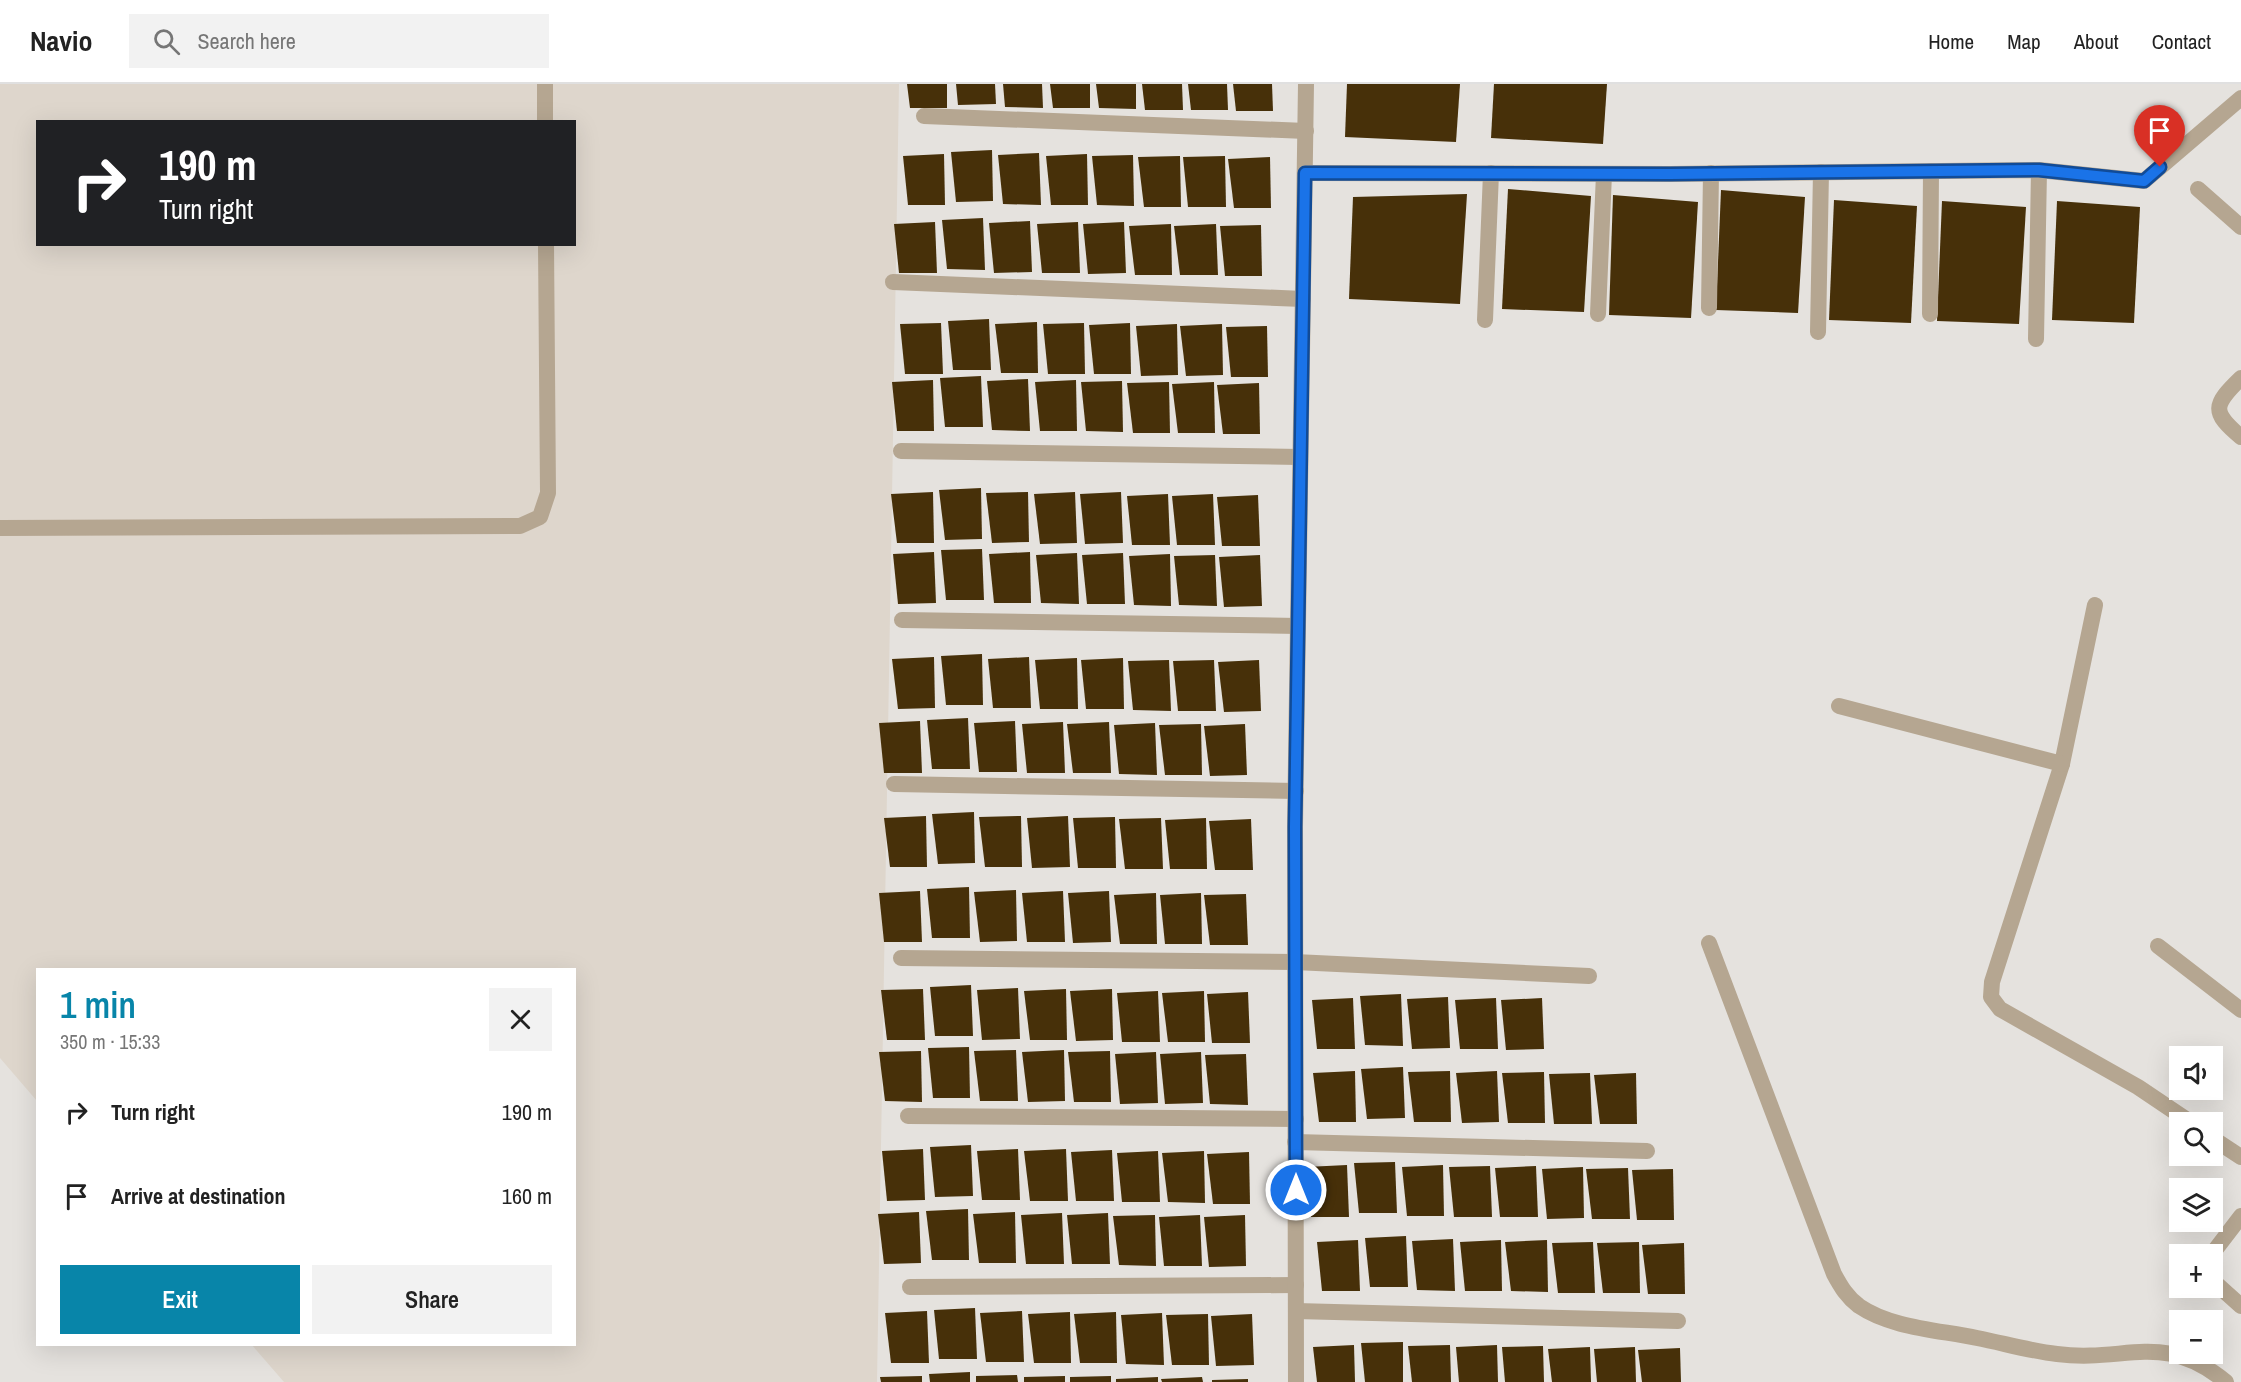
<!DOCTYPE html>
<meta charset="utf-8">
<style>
:root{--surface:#fff;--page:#f2f2f2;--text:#222;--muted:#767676;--line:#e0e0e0;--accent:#0885a9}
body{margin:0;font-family:"Archivo Narrow",sans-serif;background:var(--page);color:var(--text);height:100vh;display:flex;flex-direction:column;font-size:22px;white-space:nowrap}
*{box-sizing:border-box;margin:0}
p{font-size:20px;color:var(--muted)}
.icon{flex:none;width:33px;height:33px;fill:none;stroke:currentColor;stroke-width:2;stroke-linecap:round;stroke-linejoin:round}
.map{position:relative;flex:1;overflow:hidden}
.sheet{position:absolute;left:36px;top:884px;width:540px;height:378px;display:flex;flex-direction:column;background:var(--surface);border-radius:0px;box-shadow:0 6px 24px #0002}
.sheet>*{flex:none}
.hud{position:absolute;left:36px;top:36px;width:540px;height:126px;border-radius:0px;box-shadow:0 6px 24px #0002;background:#202124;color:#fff;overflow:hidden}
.fabs{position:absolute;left:2169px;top:962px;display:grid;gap:12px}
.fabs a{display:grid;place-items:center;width:54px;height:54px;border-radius:0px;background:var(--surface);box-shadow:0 6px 24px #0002;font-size:30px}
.pin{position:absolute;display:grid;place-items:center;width:51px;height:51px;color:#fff;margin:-62px -26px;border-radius:50% 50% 50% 0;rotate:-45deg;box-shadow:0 0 6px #0007}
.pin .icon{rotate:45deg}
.me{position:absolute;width:66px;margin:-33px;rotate:0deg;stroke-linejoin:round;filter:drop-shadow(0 0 4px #0008)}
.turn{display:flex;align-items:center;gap:21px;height:126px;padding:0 24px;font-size:27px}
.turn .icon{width:78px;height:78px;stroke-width:2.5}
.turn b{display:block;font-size:42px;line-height:51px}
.round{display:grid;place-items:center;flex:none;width:63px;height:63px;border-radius:0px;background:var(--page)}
.overview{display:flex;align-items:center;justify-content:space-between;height:102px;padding:0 24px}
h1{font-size:36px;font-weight:600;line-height:45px;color:var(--accent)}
.button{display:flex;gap:12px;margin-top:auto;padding:12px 24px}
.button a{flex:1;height:69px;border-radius:0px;background:var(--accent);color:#fff;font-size:24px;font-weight:600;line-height:69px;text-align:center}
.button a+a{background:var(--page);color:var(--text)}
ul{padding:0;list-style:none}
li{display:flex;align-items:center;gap:18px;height:84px;padding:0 24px}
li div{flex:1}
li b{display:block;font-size:22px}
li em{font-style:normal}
header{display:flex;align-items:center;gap:36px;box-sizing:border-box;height:84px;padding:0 30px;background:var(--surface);border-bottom:2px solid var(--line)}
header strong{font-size:28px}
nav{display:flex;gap:33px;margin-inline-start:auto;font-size:21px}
.search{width:420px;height:54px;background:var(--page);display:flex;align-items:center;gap:15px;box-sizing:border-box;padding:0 21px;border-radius:0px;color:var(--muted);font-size:22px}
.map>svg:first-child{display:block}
.built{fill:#ded6cc;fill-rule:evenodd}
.building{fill:#473009}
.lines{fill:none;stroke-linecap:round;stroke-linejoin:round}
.service{stroke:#b5a691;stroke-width:16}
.minor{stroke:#b5a691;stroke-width:16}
.route-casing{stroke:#114b97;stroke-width:15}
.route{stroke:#1a73e8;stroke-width:10}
</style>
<header>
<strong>Navio</strong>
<div class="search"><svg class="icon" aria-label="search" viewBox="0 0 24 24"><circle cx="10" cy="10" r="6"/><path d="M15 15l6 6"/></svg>Search here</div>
<nav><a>Home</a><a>Map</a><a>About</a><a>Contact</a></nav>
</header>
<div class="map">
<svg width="2241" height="1298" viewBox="0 0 2241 1298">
<rect width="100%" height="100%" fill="#e5e2de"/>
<path class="built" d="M0,0H899L877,1298H284L251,1260H574V885H38L37,1017L0,974ZM38,38H574V160H38Z"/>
<g class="building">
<polygon points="907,0 947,0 947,24 910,24"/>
<polygon points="956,0 995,0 996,20 958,21"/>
<polygon points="1003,0 1042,0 1043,24 1005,23"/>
<polygon points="1050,0 1090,0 1090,24 1053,24"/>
<polygon points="1096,0 1136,0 1136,25 1099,24"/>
<polygon points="1142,0 1182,0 1183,26 1145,26"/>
<polygon points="1188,0 1227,0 1228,26 1191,26"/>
<polygon points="1233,0 1272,0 1273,27 1236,27"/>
<polygon points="1347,0 1460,0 1456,58 1345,53"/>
<polygon points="1494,0 1607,0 1603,60 1491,54"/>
<polygon points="992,66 993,117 956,118 951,68"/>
<polygon points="1039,69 1041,121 1003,120 998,71"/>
<polygon points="944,70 945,121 908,121 903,72"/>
<polygon points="1087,70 1088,121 1051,121 1046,72"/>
<polygon points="1133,71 1134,122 1097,121 1092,72"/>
<polygon points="1180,72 1181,123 1144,123 1138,73"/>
<polygon points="1225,72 1226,123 1188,123 1183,73"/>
<polygon points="1270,73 1271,124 1234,124 1228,75"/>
<polygon points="1508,105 1591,112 1584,228 1502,225"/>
<polygon points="1721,106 1805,113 1798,229 1716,226"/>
<polygon points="1467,110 1460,220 1349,215 1353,113"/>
<polygon points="1613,111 1698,118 1691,234 1609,231"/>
<polygon points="1834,116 1917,122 1911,239 1829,236"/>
<polygon points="1942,117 2026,123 2019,240 1937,237"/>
<polygon points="2057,117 2140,123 2134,239 2052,236"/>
<polygon points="983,134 985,186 947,185 942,136"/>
<polygon points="1030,137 1032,188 994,189 989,139"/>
<polygon points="935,138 937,189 899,189 894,140"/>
<polygon points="1078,138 1080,189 1042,189 1037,140"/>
<polygon points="1124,138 1126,189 1088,190 1083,140"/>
<polygon points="1171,140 1172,191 1135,191 1129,142"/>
<polygon points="1216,140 1218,191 1180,191 1174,142"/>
<polygon points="1261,141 1262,192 1225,192 1220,142"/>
<polygon points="989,235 991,286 953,286 948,237"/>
<polygon points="1037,238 1038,289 1001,289 995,240"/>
<polygon points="941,239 943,290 905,290 900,240"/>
<polygon points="1084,239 1085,290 1048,290 1043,240"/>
<polygon points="1130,239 1131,290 1094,290 1089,241"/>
<polygon points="1177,240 1178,291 1141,292 1136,242"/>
<polygon points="1222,240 1223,291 1186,292 1180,242"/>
<polygon points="1267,242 1268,293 1231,293 1226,243"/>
<polygon points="981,292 983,343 945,343 940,294"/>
<polygon points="1028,295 1030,347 992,346 987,297"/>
<polygon points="933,296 934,347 897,347 892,298"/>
<polygon points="1076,296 1077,347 1040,347 1035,298"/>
<polygon points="1122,297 1123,348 1086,347 1081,298"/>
<polygon points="1169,298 1170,349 1133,349 1127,299"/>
<polygon points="1214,298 1215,349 1178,349 1172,300"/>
<polygon points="1259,299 1260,350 1223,350 1217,301"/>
<polygon points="981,404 982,455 945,456 939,406"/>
<polygon points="933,408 934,459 897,459 891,410"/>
<polygon points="1028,408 1029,458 992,459 986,409"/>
<polygon points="1075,408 1077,459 1040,460 1034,410"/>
<polygon points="1121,408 1123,459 1085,460 1080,410"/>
<polygon points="1168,410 1170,461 1132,461 1127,412"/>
<polygon points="1213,410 1215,461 1177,461 1172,412"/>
<polygon points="1258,411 1260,462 1222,462 1217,413"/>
<polygon points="982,465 984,516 946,516 941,466"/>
<polygon points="934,468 936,519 898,520 893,470"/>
<polygon points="1030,468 1031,519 994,519 989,470"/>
<polygon points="1077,469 1079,520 1041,519 1036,471"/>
<polygon points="1123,469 1125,520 1087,520 1082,471"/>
<polygon points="1170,470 1171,522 1134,521 1129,472"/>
<polygon points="1215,471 1217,522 1179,521 1174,472"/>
<polygon points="1260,471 1262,522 1224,523 1219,473"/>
<polygon points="982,570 983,621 946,621 941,572"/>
<polygon points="934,573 935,624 898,625 892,575"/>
<polygon points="1029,573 1031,624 993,624 988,575"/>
<polygon points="1077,574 1078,625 1040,625 1035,576"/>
<polygon points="1123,574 1124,625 1086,625 1081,576"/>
<polygon points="1169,576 1171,627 1133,626 1128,577"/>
<polygon points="1214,576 1216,627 1178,627 1173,577"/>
<polygon points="1259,576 1261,627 1224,628 1218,578"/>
<polygon points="968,634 970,685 932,685 927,636"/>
<polygon points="920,637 922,689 884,689 879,639"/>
<polygon points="1015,637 1017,688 979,688 974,639"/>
<polygon points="1063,638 1065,689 1027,689 1022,640"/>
<polygon points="1109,638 1111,689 1073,689 1067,640"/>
<polygon points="1155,639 1157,691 1119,690 1114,641"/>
<polygon points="1201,640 1202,691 1165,691 1159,641"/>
<polygon points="1245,640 1247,691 1210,692 1204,642"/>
<polygon points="974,728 975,779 938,780 932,730"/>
<polygon points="926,732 927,783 890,783 884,734"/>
<polygon points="1021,732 1022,783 985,783 979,733"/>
<polygon points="1068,732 1070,783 1032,784 1027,734"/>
<polygon points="1115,733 1116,784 1078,784 1073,734"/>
<polygon points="1161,734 1163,785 1125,785 1119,735"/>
<polygon points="1206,734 1207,785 1170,785 1165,736"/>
<polygon points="1251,735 1253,786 1215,786 1209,737"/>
<polygon points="969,803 970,854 932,854 927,805"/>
<polygon points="1016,806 1017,857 980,858 974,808"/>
<polygon points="920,807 922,858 884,858 879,809"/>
<polygon points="1063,807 1065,858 1027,858 1022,809"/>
<polygon points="1109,807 1111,858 1073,859 1068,809"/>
<polygon points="1156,809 1157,860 1120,860 1114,811"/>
<polygon points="1201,809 1202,860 1165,860 1160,811"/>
<polygon points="1246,810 1248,861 1210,861 1204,811"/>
<polygon points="971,901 973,952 935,952 930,903"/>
<polygon points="1018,904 1020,955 982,956 977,906"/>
<polygon points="923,905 925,956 887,956 881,906"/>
<polygon points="1066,905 1067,956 1030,956 1024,907"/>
<polygon points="1112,905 1113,956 1076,957 1070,907"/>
<polygon points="1158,907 1160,958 1122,958 1117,909"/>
<polygon points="1204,907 1205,958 1168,958 1162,909"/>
<polygon points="1248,908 1250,959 1212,959 1207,910"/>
<polygon points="1401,910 1403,962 1365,961 1360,912"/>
<polygon points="1448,913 1450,964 1412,965 1407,915"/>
<polygon points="1353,914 1355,965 1317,965 1312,916"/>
<polygon points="1496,914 1498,965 1460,965 1455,916"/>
<polygon points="1542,914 1544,965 1506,966 1501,916"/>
<polygon points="969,963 970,1014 933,1014 928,964"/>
<polygon points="1016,966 1018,1017 980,1017 974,967"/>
<polygon points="1064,966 1065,1017 1028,1018 1022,968"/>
<polygon points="921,967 922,1018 885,1017 879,968"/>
<polygon points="1110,967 1111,1018 1074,1018 1068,968"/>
<polygon points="1156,968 1158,1019 1120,1020 1115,970"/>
<polygon points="1201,968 1203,1019 1165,1020 1160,970"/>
<polygon points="1246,970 1248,1021 1210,1020 1205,971"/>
<polygon points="1403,983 1405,1034 1367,1035 1361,985"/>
<polygon points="1355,987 1356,1038 1319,1038 1313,989"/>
<polygon points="1450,987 1451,1038 1414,1038 1408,988"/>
<polygon points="1497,987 1499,1038 1462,1039 1456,989"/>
<polygon points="1544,988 1545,1039 1508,1039 1502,989"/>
<polygon points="1590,989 1592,1040 1554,1040 1549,990"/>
<polygon points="1636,989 1637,1040 1600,1040 1594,991"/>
<polygon points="971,1061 973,1112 935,1113 930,1063"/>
<polygon points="923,1065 925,1116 887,1117 882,1067"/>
<polygon points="1018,1065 1020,1116 982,1116 977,1067"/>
<polygon points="1066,1065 1068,1117 1030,1117 1024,1067"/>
<polygon points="1112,1066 1114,1117 1076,1117 1071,1068"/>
<polygon points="1158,1067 1160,1118 1122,1118 1117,1069"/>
<polygon points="1204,1067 1205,1119 1168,1118 1162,1069"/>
<polygon points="1249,1068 1250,1120 1213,1120 1207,1070"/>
<polygon points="1395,1078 1397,1129 1359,1129 1354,1079"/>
<polygon points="1347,1081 1349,1133 1311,1133 1306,1083"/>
<polygon points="1443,1081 1444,1132 1407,1132 1402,1083"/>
<polygon points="1490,1082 1492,1133 1454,1133 1449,1083"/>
<polygon points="1536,1082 1538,1133 1500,1133 1495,1084"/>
<polygon points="1583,1083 1584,1134 1547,1135 1542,1085"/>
<polygon points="1628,1084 1630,1135 1592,1135 1586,1085"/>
<polygon points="1673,1085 1674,1136 1637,1136 1632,1086"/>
<polygon points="968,1125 969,1176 932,1176 926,1127"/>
<polygon points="919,1128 921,1179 884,1180 878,1130"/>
<polygon points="1015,1128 1016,1179 979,1179 973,1130"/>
<polygon points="1062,1129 1064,1180 1026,1180 1021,1131"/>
<polygon points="1108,1129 1110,1180 1072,1180 1067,1131"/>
<polygon points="1155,1131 1156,1182 1119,1181 1113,1132"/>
<polygon points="1200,1131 1202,1182 1164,1182 1159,1133"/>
<polygon points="1245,1131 1246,1182 1209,1183 1204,1133"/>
<polygon points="1406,1152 1408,1203 1370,1203 1365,1154"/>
<polygon points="1453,1155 1455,1207 1417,1206 1412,1157"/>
<polygon points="1358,1156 1360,1207 1322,1207 1317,1158"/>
<polygon points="1501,1156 1502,1207 1465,1207 1460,1158"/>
<polygon points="1547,1156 1548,1208 1511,1207 1505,1158"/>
<polygon points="1593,1158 1595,1209 1558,1209 1552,1159"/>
<polygon points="1639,1158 1640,1209 1603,1209 1597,1159"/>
<polygon points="1684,1159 1685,1210 1648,1210 1642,1161"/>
<polygon points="975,1224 977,1275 939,1275 934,1226"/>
<polygon points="927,1227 929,1279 891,1279 885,1229"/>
<polygon points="1022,1227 1024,1278 986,1278 980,1229"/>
<polygon points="1070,1228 1071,1279 1034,1279 1028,1230"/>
<polygon points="1116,1228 1117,1279 1080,1279 1074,1230"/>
<polygon points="1162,1229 1164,1281 1126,1280 1121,1231"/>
<polygon points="1208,1230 1209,1281 1172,1281 1166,1231"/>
<polygon points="1252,1230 1254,1281 1216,1282 1211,1232"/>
<polygon points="1403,1258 1403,1298 1365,1298 1361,1259"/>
<polygon points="1354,1261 1355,1298 1317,1298 1313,1263"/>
<polygon points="1450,1261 1451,1298 1412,1298 1408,1262"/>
<polygon points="1497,1261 1498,1298 1459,1298 1456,1263"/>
<polygon points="1543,1262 1544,1298 1505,1298 1502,1263"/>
<polygon points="1590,1263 1591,1298 1552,1298 1548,1265"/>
<polygon points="1635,1263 1636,1298 1597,1298 1594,1265"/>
<polygon points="1680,1264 1681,1298 1642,1298 1638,1266"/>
<polygon points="970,1288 970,1298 930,1298 929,1290"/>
<polygon points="1017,1291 1018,1298 976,1298 976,1292"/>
<polygon points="922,1292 922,1298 881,1298 880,1293"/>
<polygon points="1065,1292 1065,1298 1024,1298 1024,1293"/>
<polygon points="1111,1292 1111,1298 1070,1298 1070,1293"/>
<polygon points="1158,1293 1158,1298 1116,1298 1116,1295"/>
<polygon points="1202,1293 1203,1298 1162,1298 1161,1295"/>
<polygon points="1248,1295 1248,1298 1212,1298 1212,1296"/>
</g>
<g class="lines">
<g class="service">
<polyline points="545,0 545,38"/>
<polyline points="0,444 520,442 540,433 548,409 546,160"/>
</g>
<g class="minor">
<polyline points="924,32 1306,47"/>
<polyline points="2039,86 2144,97 2241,14"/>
<polyline points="1305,89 1670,90 2039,86 2036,255"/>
<polyline points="2198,105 2241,143"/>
<polyline points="893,198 1303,215"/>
<polyline points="1709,224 1711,89"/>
<polyline points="1598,230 1604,90"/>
<polyline points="1930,230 1931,87"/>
<polyline points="1485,236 1491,89"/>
<polyline points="1818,248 1821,88"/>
<path d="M2241,294C2213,321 2211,328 2241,353"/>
<polyline points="901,367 1300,373"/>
<polyline points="2095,521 2062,680 1992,898 1991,913 2000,925 2138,1003 2190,1038"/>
<polyline points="902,536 1298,542"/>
<polyline points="1839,622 2062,680"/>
<polyline points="894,700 1296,707"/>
<path d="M1709,859L1834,1190C1841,1203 1847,1213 1859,1222C1891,1244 1939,1246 1977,1254C2003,1259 2030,1267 2057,1270C2127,1279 2162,1246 2226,1298"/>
<polyline points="2158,862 2241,926"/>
<polyline points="901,874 1295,878 1589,892"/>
<polyline points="908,1032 1296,1035"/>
<polyline points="2212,1054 2241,1073"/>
<polyline points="1295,1058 1647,1067"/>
<polyline points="2212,1170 2241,1132"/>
<polyline points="2212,1196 2241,1222"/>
<polyline points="910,1203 1296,1201"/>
<polyline points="1296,1227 1678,1237"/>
<polyline points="1296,1298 1295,743 1306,0"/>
</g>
</g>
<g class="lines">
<g class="route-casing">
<polyline id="route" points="1296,1106 1295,743 1305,89 1670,90 2039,86 2144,97 2160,83"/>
</g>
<use href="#route" class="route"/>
</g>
</svg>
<div class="fabs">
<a><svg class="icon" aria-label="sound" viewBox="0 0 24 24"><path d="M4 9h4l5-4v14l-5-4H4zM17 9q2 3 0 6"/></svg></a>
<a><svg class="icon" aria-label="search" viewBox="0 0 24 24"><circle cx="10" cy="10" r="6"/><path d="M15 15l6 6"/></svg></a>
<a><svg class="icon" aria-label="layers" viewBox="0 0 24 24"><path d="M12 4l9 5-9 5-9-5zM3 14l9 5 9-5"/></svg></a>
<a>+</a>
<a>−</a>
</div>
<div class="pin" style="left:2160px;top:83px;background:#d93025"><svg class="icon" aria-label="arrive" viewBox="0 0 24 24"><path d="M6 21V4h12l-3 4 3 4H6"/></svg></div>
<svg class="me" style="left:1296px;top:1106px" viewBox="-20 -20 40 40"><circle r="17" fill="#1a73e8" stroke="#fff" stroke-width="3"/><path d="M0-11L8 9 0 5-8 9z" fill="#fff"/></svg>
<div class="hud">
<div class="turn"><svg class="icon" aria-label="right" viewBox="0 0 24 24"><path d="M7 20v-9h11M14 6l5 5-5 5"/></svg><div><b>190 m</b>Turn right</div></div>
</div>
<section class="sheet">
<div class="overview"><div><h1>1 min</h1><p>350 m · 15:33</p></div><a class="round"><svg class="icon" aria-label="close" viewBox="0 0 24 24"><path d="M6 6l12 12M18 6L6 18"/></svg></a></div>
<ul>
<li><svg class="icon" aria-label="right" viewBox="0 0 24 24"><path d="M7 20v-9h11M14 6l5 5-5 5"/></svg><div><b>Turn right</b></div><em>190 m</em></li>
<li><svg class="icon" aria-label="arrive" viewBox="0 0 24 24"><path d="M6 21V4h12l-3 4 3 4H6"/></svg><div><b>Arrive at destination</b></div><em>160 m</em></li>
</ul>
<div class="button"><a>Exit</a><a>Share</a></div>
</section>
</div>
